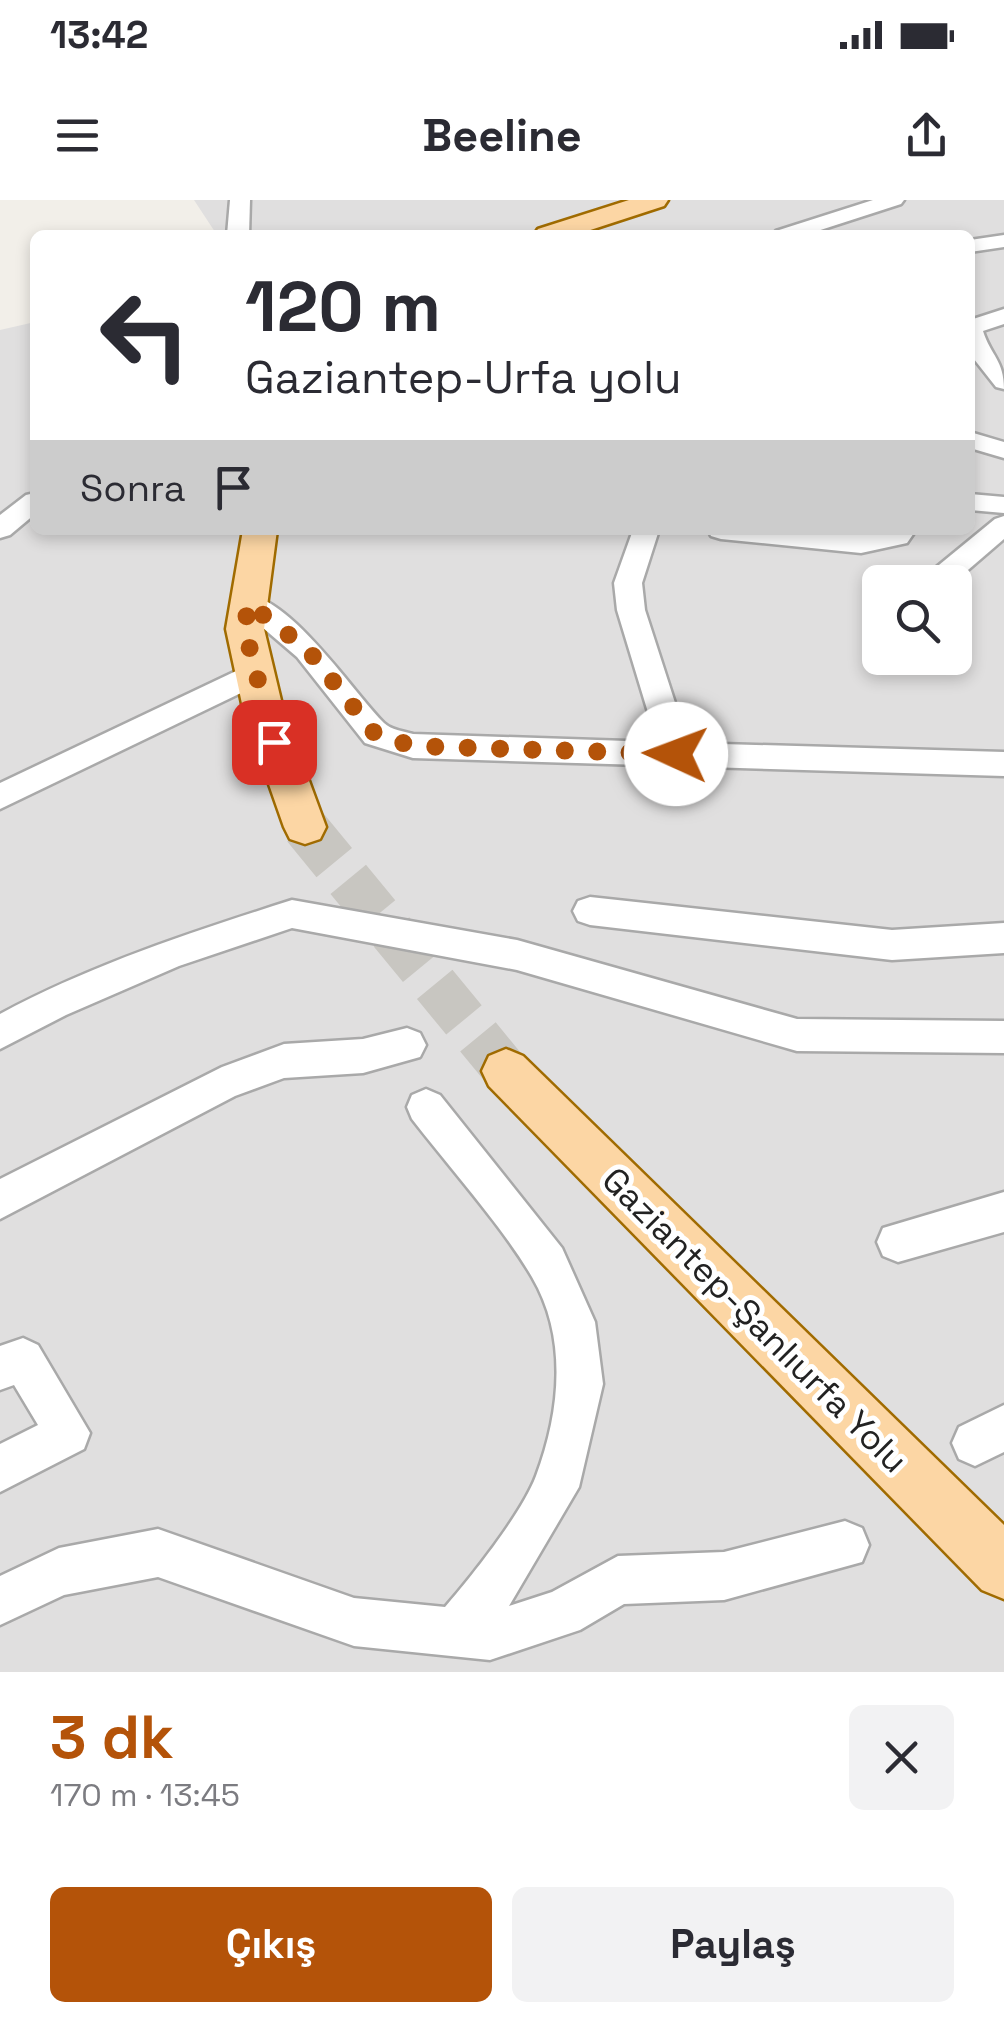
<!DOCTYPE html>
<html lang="tr">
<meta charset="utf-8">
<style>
:root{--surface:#fff;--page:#f2f2f3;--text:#2b2b33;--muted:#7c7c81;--accent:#b45309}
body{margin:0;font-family:"Space Grotesk",sans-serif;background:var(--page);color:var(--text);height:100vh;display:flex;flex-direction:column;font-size:38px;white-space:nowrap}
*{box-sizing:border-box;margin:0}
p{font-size:32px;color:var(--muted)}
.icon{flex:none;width:55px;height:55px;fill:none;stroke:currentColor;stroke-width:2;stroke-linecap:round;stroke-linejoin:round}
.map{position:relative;height:1472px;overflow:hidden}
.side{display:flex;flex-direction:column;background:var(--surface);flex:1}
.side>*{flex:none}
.banner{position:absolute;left:30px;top:30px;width:945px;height:305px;border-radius:15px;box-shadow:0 5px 15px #0003;background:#fff;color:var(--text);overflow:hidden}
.tools{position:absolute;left:862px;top:365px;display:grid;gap:20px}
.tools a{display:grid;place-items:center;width:110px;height:110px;border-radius:15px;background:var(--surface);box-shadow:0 5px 15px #0003;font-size:50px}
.pin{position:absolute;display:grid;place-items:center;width:85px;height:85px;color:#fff;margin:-42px;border-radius:20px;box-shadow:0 5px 15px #0006}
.me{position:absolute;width:110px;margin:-55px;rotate:272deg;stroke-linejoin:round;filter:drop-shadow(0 0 8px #0008)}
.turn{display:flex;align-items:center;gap:35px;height:210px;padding:0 50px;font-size:45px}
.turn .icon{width:130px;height:130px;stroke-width:2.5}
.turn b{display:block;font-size:70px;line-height:85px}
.then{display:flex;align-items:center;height:95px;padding:0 50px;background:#0003;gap:20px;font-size:38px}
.round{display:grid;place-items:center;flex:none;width:105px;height:105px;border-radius:15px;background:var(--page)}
.summary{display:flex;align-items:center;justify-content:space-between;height:170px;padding:0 50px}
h1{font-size:60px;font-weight:600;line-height:75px;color:var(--accent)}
.action{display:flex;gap:20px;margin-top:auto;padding:20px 50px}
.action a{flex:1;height:115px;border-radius:15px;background:var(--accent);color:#fff;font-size:40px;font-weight:600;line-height:115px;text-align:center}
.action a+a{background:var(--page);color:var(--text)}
.status{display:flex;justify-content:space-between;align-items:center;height:70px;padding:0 50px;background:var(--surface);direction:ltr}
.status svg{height:28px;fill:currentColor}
header{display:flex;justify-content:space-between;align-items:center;height:130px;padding:0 50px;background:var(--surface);font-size:45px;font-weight:600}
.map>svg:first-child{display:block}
.residential{fill:#e0dfdf;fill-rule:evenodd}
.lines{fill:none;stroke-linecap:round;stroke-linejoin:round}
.major-tunnel{stroke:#c8c6c1;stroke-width:46;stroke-dasharray:46 22;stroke-linecap:butt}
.minor-casing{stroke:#a9a9a9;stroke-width:5}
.major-casing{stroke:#a06b00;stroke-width:5}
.minor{fill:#fff;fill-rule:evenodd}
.major{fill:#fcd6a4;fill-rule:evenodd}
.route{stroke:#b45309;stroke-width:18;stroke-dasharray:0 32.4}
.labels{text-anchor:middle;stroke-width:10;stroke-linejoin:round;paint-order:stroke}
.near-street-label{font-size:35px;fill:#222;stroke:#fff}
</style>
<div class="status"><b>13:42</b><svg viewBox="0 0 49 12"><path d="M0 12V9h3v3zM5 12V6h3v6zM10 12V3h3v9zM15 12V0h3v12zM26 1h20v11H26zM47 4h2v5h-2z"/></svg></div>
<header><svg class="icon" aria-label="menu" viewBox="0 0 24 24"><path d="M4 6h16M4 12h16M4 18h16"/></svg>Beeline<svg class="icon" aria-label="share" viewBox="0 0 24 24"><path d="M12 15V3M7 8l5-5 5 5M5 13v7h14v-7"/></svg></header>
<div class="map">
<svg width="1004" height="1472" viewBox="0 0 1004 1472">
<rect width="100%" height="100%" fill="#f2efe9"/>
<path class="residential" d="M194,0H1004V1472H0V130L35,122V330H970V35H217ZM880,382H955V458H880Z"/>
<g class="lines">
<polyline class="major-tunnel" points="305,627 506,871"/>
<g class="minor-casing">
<g id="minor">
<polygon points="230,0 250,0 249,35 227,35"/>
<polygon points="873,0 904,0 901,4 805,35 772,35 776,31"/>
<polygon points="1004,35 1004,47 970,52 970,40"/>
<path d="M1004,109V124L983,131C991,156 1004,160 1004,189L996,187L970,154V120Z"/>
<polygon points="970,232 1004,242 1004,258 970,248"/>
<polygon points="35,293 35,314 10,335 0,338 0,315 26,295"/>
<polygon points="970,294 1004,297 1004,313 970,310"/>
<polygon points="1004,316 1004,339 954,382 925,382 928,374 995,319"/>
<path d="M633,330H659L642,383L645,410L688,543L1004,552V576L413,558L365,543L297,457L234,403L238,396C282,384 355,495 384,523C391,530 403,531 413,534L657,542L617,410L614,383Z"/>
<polygon points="708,330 809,330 861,335 916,330 907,343 861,353 721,339 711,336"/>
<polygon points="255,462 266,465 270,473 266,481 0,609 0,583"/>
<polygon points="590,697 892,730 1004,723 1004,753 892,760 590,725 578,721 573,711 578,701"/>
<path d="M292,700L517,740L797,819L1004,821V853L797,851L517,770L292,728L179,766L66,815L0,849V814C93,764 192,732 292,700Z"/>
<polygon points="407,828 420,833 426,845 420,857 363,873 284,878 235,896 0,1019 0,979 222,867 284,844 363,839"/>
<path d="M426,889L440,895L562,1048L595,1122L603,1184L579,1287L509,1406L552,1392L618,1356L724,1352L845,1321L862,1328L869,1345L862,1362L724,1400L624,1404L580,1430L490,1460L354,1446L158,1377L64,1395L0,1425V1376L59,1348L158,1329L354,1398L445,1407C472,1376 522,1313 536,1276C560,1212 568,1138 532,1077C502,1026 450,968 412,919L407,907L412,895Z"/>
<polygon points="1004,992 1004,1032 898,1062 883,1056 877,1042 883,1028"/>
<polygon points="23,1138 38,1145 90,1233 84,1249 0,1292 0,1244 38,1225 14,1185 0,1190 0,1146"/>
<polygon points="1004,1205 1004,1252 975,1266 959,1259 952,1243 959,1227"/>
</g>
</g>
<g class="major-casing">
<g id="major">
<polygon points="629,0 668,0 664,6 575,35 534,35 538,29"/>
<polygon points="243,330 277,330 264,429 284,513 326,627 320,639 305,644 290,639 284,627 244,513 226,429"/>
<polygon points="506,849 523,856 1004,1325 1004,1399 982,1390 489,886 482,871 489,856"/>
</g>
</g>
<use href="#minor" class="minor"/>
<use href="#major" class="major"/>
</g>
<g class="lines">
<polyline class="route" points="274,542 245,430 248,403 308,450 376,535 413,546 676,554"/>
</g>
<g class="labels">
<g class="near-street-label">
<text transform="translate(755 1120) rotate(45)" y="12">Gaziantep-Şanlıurfa Yolu</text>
</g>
</g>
</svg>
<div class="tools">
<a><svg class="icon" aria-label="search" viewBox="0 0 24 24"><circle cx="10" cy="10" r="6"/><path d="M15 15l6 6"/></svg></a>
</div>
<div class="pin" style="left:274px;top:542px;background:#d93025"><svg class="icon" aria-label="arrive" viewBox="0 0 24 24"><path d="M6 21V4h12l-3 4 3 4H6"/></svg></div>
<svg class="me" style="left:676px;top:554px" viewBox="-20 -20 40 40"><circle r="19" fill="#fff"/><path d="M0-13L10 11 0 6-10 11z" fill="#b45309"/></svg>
<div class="banner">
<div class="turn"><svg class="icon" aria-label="left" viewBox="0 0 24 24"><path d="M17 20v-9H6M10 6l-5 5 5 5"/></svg><div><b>120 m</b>Gaziantep-Urfa yolu</div></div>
<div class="then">Sonra<svg class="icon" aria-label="arrive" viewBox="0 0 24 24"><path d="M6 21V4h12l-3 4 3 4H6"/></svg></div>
</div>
</div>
<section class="side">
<div class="summary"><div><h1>3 dk</h1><p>170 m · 13:45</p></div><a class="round"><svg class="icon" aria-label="close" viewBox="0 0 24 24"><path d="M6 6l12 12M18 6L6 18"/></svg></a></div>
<div class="action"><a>Çıkış</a><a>Paylaş</a></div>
</section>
